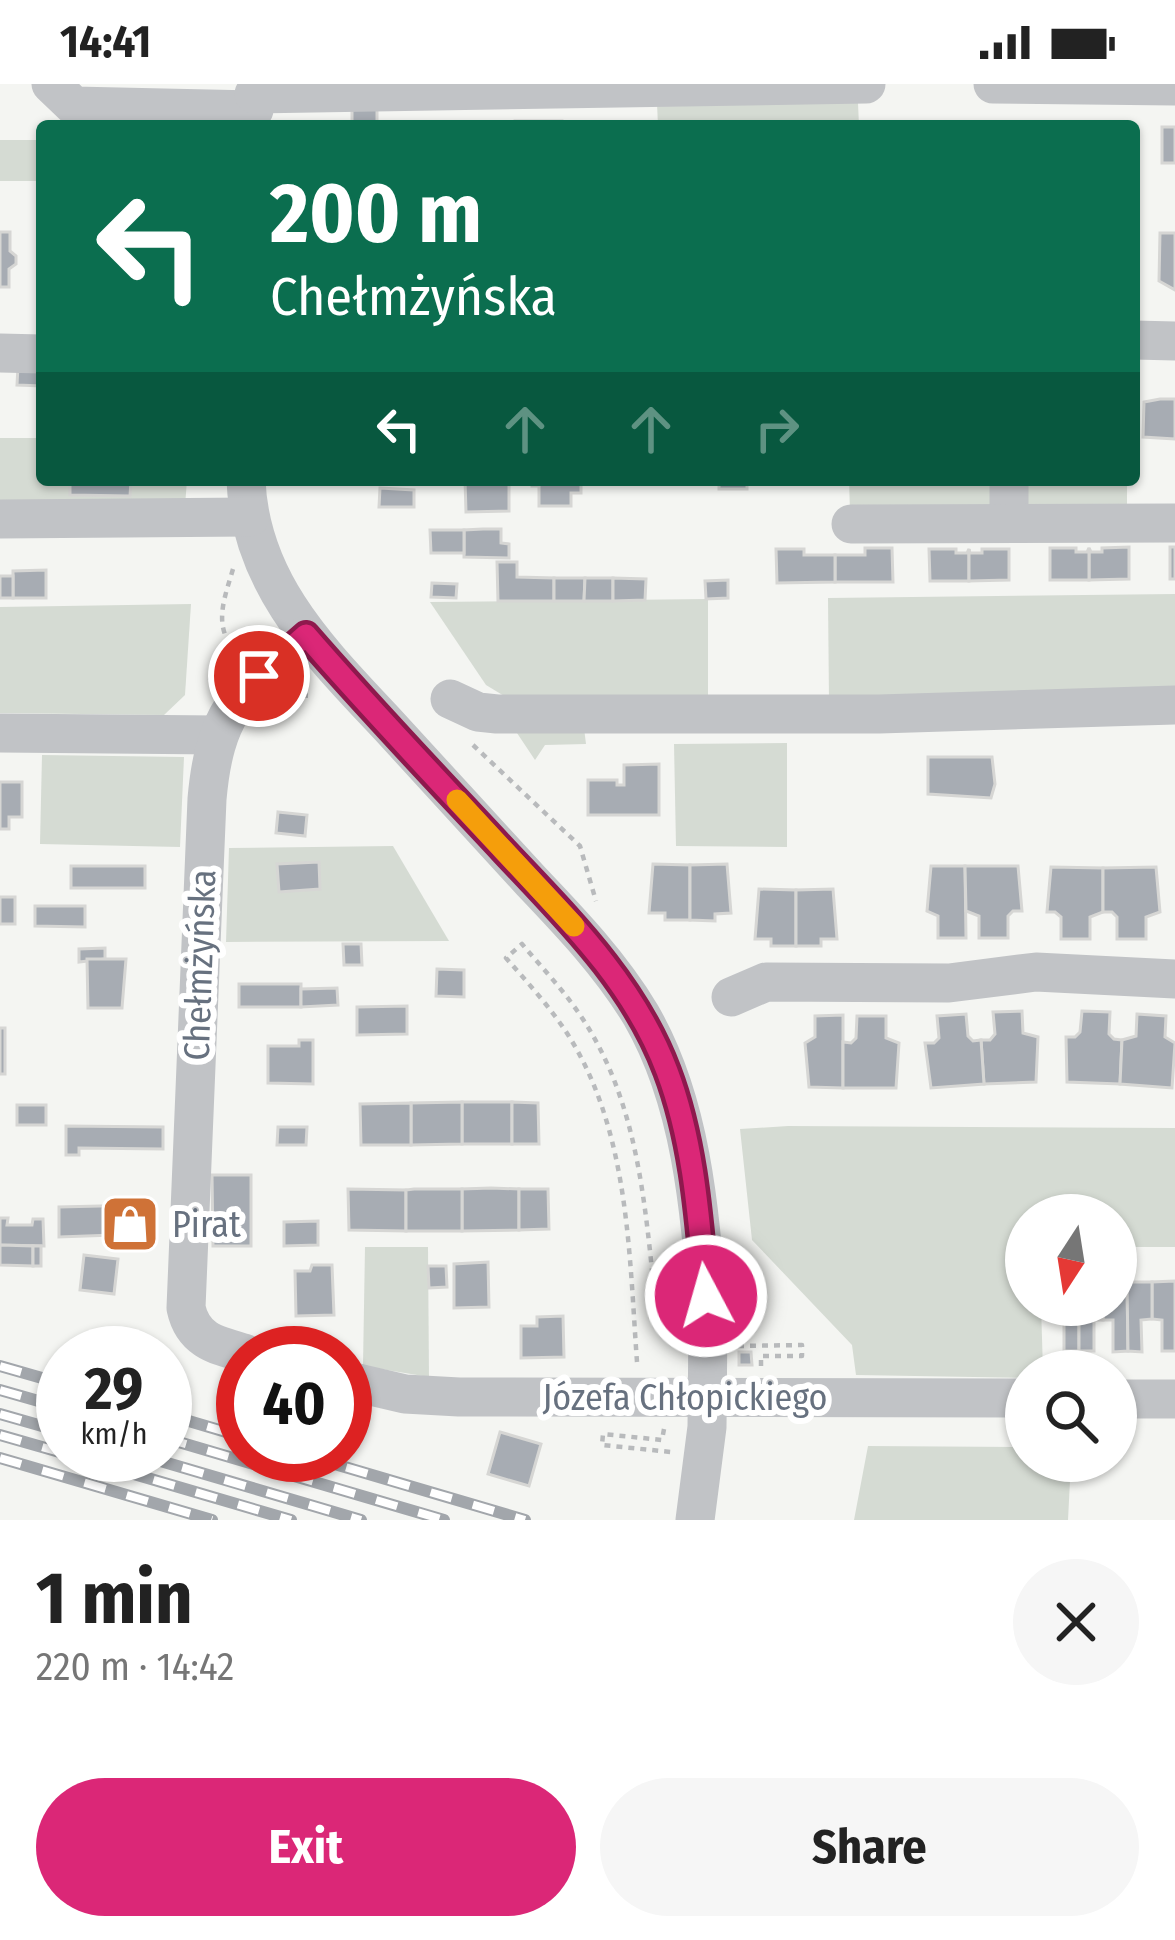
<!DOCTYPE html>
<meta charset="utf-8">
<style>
:root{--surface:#fff;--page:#f6f6f6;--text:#222;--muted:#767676;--accent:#db2777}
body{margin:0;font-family:"Fira Sans Condensed",sans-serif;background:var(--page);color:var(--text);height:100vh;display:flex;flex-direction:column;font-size:45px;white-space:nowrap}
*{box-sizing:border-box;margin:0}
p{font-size:39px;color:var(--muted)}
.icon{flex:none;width:66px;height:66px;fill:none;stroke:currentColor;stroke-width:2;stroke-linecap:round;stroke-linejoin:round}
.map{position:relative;height:1436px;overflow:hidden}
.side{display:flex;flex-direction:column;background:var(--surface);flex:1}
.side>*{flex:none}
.banner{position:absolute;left:36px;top:36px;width:1104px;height:366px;border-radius:12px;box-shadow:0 3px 9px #0004;background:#0b6e4f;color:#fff;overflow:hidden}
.needle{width:78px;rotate:192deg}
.buttons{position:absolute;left:1005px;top:1110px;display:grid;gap:24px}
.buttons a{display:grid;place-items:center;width:132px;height:132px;border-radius:50%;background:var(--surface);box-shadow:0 3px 9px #0004;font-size:60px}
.speed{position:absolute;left:36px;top:1242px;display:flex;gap:24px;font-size:60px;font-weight:700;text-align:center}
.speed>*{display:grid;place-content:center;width:156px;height:156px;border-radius:50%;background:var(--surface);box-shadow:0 3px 9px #0004;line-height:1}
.speed small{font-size:30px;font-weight:400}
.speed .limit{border:18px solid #d22;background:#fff;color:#111}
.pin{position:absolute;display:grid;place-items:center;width:102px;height:102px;color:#fff;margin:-51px;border:6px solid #fff;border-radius:50%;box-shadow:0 3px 12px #0007}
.me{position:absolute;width:132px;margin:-66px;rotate:354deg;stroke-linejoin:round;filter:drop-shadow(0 0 9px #0008)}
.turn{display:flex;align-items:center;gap:42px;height:252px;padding:0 36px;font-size:54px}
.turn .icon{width:156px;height:156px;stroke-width:2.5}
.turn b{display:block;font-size:84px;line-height:102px}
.lanes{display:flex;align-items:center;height:114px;padding:0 36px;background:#0003;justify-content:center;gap:60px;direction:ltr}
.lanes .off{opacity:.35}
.round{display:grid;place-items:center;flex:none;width:126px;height:126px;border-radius:63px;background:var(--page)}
.head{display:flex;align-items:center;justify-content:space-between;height:204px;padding:0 36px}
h1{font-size:72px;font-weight:700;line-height:90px}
.action{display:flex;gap:24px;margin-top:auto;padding:24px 36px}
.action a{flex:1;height:138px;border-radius:72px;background:var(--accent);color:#fff;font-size:48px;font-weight:700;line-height:138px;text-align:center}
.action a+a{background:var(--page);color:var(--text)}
.status{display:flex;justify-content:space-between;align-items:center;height:84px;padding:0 60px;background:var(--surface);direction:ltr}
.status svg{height:33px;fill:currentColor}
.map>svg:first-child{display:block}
.green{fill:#d5dbd3}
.building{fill:#a7acb3;stroke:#d6d6d4;stroke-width:3}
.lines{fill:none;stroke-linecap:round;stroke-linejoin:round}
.path{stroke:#b8babc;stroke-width:4.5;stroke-dasharray:6 6;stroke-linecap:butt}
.minor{stroke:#c1c3c6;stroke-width:39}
.rail-casing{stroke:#a2a6ab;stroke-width:12}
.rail{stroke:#fff;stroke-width:8;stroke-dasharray:22;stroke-linecap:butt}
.minor-bridge{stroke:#c1c3c6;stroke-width:39}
.route-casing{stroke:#8e194d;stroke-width:30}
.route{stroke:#db2777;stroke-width:21}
.slow{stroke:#f59e0b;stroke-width:21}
.labels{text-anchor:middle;stroke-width:12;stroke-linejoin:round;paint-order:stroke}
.street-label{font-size:36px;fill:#67717f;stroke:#fff}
.poi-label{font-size:36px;fill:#67717f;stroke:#fff;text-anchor:start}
</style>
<div class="status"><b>14:41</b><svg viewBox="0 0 49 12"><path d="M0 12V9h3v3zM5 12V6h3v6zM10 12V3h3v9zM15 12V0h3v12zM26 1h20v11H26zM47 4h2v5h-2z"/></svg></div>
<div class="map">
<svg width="1175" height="1436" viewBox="0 0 1175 1436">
<rect width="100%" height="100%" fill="#f4f5f2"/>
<g class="green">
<polygon points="657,19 858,19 859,42 658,42"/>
<rect x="0" y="56" width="42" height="41"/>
<polygon points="0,354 42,354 42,396 187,396 185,422 0,424"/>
<polygon points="849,396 998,396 999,427 850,428"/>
<polygon points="1019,396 1127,396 1127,427 1019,428"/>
<polygon points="1175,510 1175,615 829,618 828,514"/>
<polygon points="708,515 708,619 516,619 486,601 430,518"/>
<polygon points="191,520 185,611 164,631 0,629 0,523"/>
<polygon points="511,640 584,644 586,660 545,661 535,676"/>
<polygon points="787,659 787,763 676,762 674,660"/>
<polygon points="42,671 184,673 180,763 40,760"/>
<polygon points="393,762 449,857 226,858 229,764"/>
<polygon points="788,1042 1175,1044 1175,1163 1116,1163 1116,1131 1026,1131 1026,1221 1041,1221 1043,1287 1026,1287 1026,1294 856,1291 852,1261 752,1156 740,1045"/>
<polygon points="365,1163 428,1163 429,1293 363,1282"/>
<polygon points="868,1362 1026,1363 1026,1377 1071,1377 1068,1436 854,1436"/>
</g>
<g class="building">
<polygon points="352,24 377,25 377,42 352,42"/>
<rect x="515" y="37" width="47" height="5"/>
<rect x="1162" y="43" width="13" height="36"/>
<polygon points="0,148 10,148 10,167 16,172 16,180 9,185 9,203 0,203"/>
<polygon points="1160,149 1175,149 1175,206 1159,197"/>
<polygon points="18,282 42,283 42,302 17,301"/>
<polygon points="1160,315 1175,315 1175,355 1143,353 1144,318"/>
<polygon points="70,396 131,396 130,412 70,411"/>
<polygon points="465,396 509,396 509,427 466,428"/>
<polygon points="532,396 581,396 581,409 571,409 571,422 539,422 539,402 532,402"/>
<polygon points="703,396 747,396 747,405 719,405 719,399 703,399"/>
<polygon points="380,404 414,406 414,423 379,423"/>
<polygon points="483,445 501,445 501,459 509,460 509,474 464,473 464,446"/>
<polygon points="430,446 464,446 464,469 431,469"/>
<polygon points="1129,463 1129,495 1089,496 1089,464 1091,468 1102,468 1102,464"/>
<rect x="1170" y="463" width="5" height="32"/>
<polygon points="865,464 892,464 893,498 835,498 835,471 865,471"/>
<polygon points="1050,464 1076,464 1076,468 1087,468 1089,464 1089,496 1050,496"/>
<polygon points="776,465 804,465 804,471 835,471 835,498 777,499"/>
<polygon points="929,465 956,465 956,469 967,469 969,465 969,497 930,497"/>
<polygon points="969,465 970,469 982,469 982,465 1009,465 1009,496 969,497"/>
<polygon points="497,478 517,478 517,493 554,494 554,517 498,517"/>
<polygon points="46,486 46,514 13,514 13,487"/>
<rect x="0" y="492" width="13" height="22"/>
<polygon points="554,494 585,494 584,517 554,517"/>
<polygon points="585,494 613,494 613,517 584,517"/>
<polygon points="613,494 646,495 645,516 613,517"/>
<polygon points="728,496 728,514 706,515 705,497"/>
<polygon points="432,499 457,500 456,514 431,513"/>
<polygon points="928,673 992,673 995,700 991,714 928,710"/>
<polygon points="659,680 659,731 588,731 588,696 617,696 617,701 624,701 624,681"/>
<polygon points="0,698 22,698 22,733 9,733 9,745 0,745"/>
<polygon points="278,728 307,731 305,752 276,749"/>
<polygon points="319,778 320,805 279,808 277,780"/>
<polygon points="653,780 690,781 690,836 665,836 665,829 649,829"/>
<polygon points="727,780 731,829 715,830 715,837 690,836 690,781"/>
<rect x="71" y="782" width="74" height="22"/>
<polygon points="931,782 965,782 966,854 938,854 938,832 927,827"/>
<polygon points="965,782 1018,782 1022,827 1013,827 1008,832 1008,854 979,854 979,832 966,827"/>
<polygon points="1051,783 1103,784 1103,828 1090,833 1090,855 1061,855 1061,833 1055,828 1047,828"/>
<polygon points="1156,783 1160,828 1146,833 1146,855 1117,855 1117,833 1112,828 1103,828 1103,784"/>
<polygon points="759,805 796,806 796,862 771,862 771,855 755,855"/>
<polygon points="833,805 837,855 821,855 821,862 796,862 796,806"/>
<rect x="0" y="813" width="15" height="27"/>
<polygon points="35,822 85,822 85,843 35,842"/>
<polygon points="343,860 361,860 362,881 344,881"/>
<polygon points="105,864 105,875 79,878 79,865"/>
<polygon points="87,875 126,875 122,924 88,924"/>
<polygon points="437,885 464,886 464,913 436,912"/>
<rect x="239" y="900" width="62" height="23"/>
<polygon points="337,904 338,921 301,923 301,905"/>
<polygon points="407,922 407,950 357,951 357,923"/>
<polygon points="1022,927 1023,949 1038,953 1036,998 984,1000 981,956 990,956 995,950 993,928"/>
<polygon points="1082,927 1110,928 1109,950 1114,955 1122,956 1120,1000 1067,998 1066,953 1075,953 1080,948"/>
<polygon points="966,930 968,952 973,957 981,956 984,1000 931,1004 925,959 934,959 939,954 937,932"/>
<polygon points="1137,930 1166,932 1165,953 1175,959 1172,1004 1120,1000 1122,956 1136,952"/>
<polygon points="843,931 843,1004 809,1003 805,959 815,953 815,932"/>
<polygon points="857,932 886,932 886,954 899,959 896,1004 843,1004 843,958 851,959 856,954"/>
<rect x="0" y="944" width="5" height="46"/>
<polygon points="299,956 313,956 313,1000 268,999 268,962 299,962"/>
<rect x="462" y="1018" width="50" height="42"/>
<polygon points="462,1018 462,1060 411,1061 411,1019"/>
<polygon points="512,1018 538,1019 539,1060 512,1060"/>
<polygon points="411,1019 411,1061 361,1061 360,1020"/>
<rect x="17" y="1021" width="29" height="20"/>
<polygon points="66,1042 163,1043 163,1065 79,1064 79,1071 66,1071"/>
<polygon points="278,1043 307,1043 306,1061 277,1061"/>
<polygon points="212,1091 251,1091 251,1162 213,1162"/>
<polygon points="491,1104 519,1105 519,1146 462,1147 462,1105"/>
<polygon points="348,1105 406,1106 406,1147 349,1146"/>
<polygon points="414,1105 462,1105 462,1147 406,1147 406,1106"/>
<polygon points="519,1105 548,1105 549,1145 519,1146"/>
<polygon points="141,1121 141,1150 59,1153 59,1123"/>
<polygon points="0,1134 8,1134 7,1141 32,1141 33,1135 43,1135 44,1162 0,1161"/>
<polygon points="318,1137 318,1161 284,1162 284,1138"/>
<polygon points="0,1161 33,1162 33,1182 0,1181"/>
<rect x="33" y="1162" width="8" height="20"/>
<polygon points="84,1171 118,1175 114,1210 80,1206"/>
<polygon points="488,1178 489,1223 454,1224 454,1180"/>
<polygon points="312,1181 332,1181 334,1231 296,1232 295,1187 310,1187"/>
<polygon points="428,1182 446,1182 447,1203 429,1204"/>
<polygon points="1175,1197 1175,1267 1162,1267 1162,1236 1152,1235 1152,1198"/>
<polygon points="1116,1198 1127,1198 1128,1267 1113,1268 1113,1236 1103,1236 1103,1221 1116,1221"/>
<polygon points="1127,1198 1152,1198 1152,1235 1141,1236 1142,1268 1128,1267"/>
<polygon points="1054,1221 1079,1221 1079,1267 1064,1267 1064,1236 1054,1236"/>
<polygon points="1079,1221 1103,1221 1103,1236 1094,1236 1094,1267 1079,1267"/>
<polygon points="563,1232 564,1273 521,1274 521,1242 537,1242 537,1233"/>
<polygon points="739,1268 751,1268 752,1281 739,1281"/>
<polygon points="500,1348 541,1360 529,1402 488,1390"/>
</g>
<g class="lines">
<g class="path">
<path d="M233,485C224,516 212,543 237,569"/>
<polyline points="210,596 213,580 229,561"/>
<polyline points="290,611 314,612"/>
<polyline points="473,661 580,762 596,817"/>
<polyline points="740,1251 745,1246 741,1206"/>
<polyline points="278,1262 305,1269"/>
<polyline points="738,1262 802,1261 802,1272 761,1272 761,1283"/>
<path d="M637,1278C629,1168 629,1050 570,954C552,925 528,899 506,874L522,860C544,886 568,911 586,940C638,1023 645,1120 655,1215L673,1213"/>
<polyline points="664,1345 662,1356 603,1350 602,1361 671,1368"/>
</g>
<g class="minor">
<polyline points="51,0 74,22 254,26"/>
<polyline points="993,0 1175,2"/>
<polyline points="254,10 866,0"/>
<polyline points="1134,256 1175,257"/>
<polyline points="0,269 42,270"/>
<path d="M246,396C250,501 322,570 389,642C436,694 484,745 531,797C571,839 611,881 641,931C693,1021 700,1130 708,1232"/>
<polyline points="1009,396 1009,439"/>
<polyline points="0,435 250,433"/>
<polyline points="851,440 1175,439"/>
<polyline points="450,615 478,628 497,630 879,630 1175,621"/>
<polyline points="0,649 218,651"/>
<polyline points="731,913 766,898 949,899 1036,888 1175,895"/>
<path d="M244,1269C215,1261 193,1256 186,1224L207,715C215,625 241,607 306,551"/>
<polyline points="345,1296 405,1310 459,1313 1026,1314"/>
<polyline points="1116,1315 1175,1315"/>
</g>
<g class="rail-casing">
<g id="rail">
<polyline points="0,1282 63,1300"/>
<polyline points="0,1306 63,1324"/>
<polyline points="0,1330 63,1348"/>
<polyline points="165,1330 243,1353"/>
<polyline points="0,1351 63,1369"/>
<polyline points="165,1354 444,1436"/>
<polyline points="69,1371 291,1436"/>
<polyline points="140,1371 361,1436"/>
<polyline points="304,1371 525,1436"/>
<polyline points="0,1374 212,1436"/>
</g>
</g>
<use href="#rail" class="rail"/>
<polyline class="minor-bridge" points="695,1436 707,1343 708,1232"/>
</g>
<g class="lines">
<g class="route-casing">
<path id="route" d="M259,592L306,551C370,625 438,696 504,767C567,834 634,899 667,987C694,1058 699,1136 706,1212"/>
</g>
<use href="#route" class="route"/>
<polyline class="slow" points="457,716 574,842"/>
</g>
<defs>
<g id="shop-square" transform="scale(3)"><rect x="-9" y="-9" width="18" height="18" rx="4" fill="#cf7237" stroke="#fff"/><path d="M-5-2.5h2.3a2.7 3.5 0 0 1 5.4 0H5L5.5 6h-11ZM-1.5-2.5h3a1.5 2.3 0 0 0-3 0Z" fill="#fff"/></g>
</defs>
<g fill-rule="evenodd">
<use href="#shop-square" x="130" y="1140"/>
</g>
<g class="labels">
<g class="street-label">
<text transform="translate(199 881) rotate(-88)" y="13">Chełmżyńska</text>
<text x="685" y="1326">Józefa Chłopickiego</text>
</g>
<g class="poi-label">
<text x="172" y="1153">Pirat</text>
</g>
</g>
</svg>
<div class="buttons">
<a><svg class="needle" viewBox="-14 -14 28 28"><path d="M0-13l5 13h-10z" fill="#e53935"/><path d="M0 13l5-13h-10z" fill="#767676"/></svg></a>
<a><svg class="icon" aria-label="search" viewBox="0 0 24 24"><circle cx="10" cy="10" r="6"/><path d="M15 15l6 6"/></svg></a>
</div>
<div class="speed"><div>29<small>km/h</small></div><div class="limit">40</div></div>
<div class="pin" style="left:259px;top:592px;background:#d93025"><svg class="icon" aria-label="arrive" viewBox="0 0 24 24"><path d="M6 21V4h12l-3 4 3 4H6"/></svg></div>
<svg class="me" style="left:706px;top:1212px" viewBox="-20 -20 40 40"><circle r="17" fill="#db2777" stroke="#fff" stroke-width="3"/><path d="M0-11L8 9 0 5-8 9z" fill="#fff"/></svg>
<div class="banner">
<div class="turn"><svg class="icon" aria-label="left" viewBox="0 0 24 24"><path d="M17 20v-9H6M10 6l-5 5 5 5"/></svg><div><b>200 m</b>Chełmżyńska</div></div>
<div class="lanes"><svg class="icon" aria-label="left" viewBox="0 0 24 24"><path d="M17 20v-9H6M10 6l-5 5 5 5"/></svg><svg class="icon off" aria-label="ahead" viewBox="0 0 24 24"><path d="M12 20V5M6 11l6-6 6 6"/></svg><svg class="icon off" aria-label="ahead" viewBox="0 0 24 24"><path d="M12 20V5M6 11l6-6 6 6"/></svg><svg class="icon off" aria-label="right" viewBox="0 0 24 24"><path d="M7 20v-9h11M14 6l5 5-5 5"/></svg></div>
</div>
</div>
<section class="side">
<div class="head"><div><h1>1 min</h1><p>220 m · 14:42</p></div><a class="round"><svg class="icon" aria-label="close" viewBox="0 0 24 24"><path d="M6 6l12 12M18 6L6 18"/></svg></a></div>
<div class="action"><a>Exit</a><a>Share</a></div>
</section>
